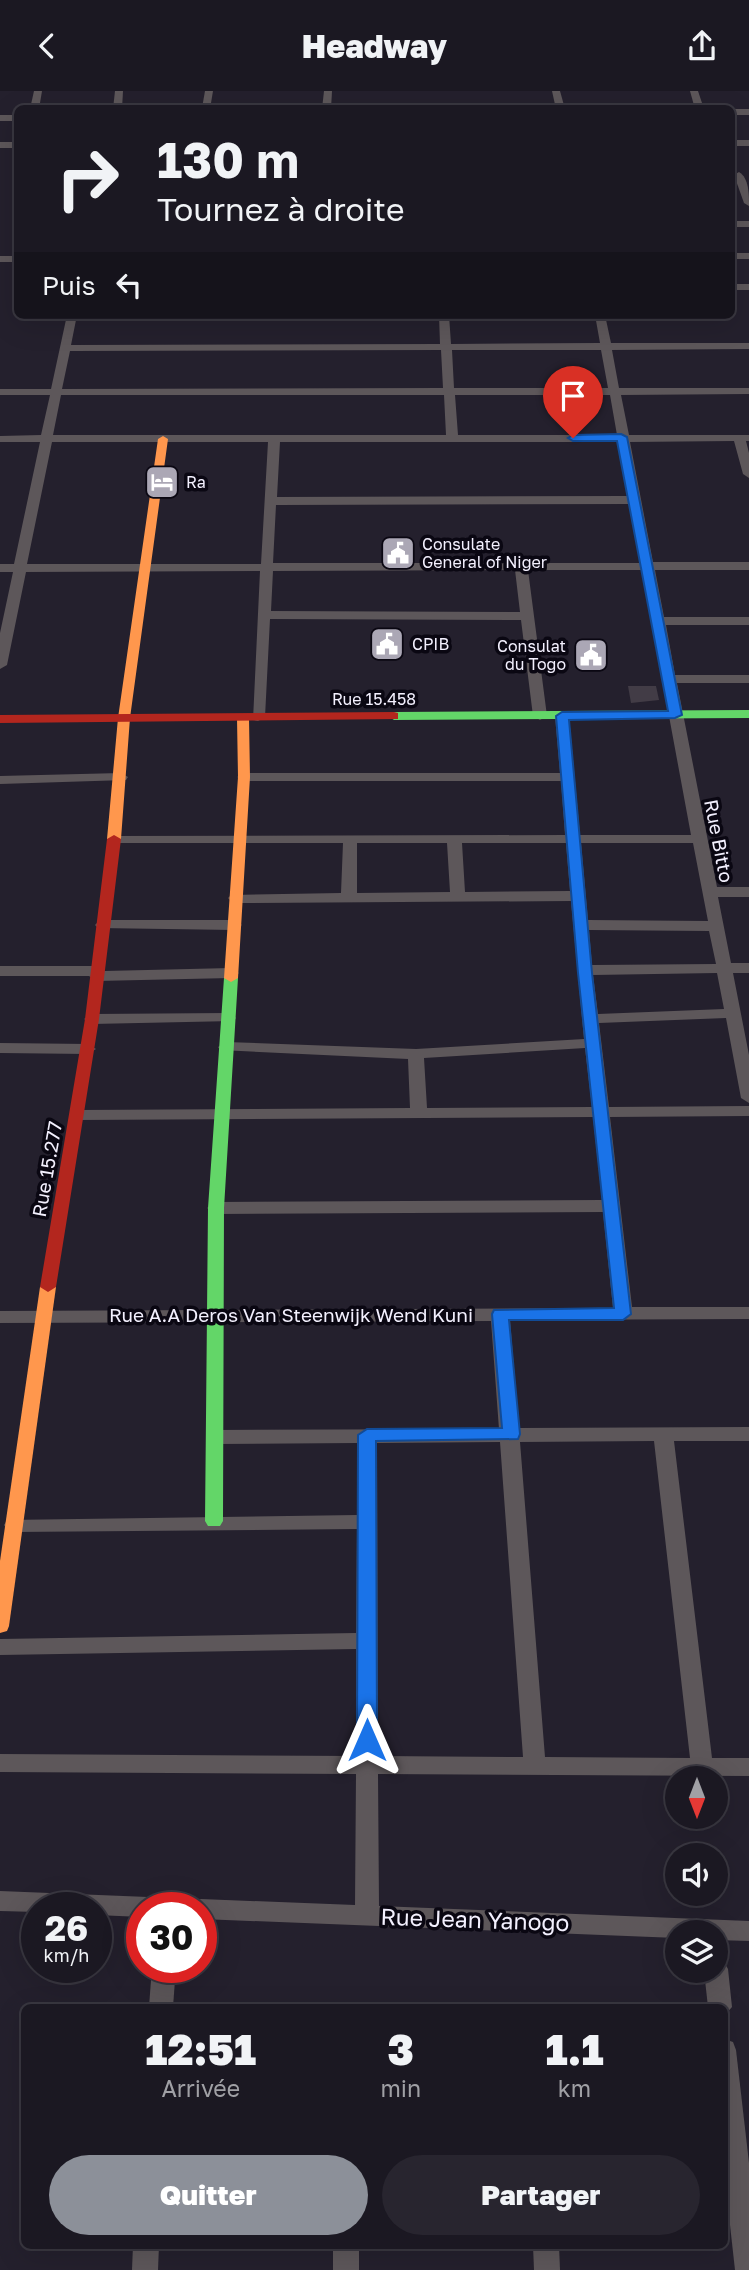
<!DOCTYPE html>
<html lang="fr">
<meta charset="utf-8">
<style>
:root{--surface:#1b1822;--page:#28252f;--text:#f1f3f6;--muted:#a0a0a5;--line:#393740;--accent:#8c9099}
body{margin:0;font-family:"Golos Text",sans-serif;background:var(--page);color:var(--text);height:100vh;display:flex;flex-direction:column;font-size:26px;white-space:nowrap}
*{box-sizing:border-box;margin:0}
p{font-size:23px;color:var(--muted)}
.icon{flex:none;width:38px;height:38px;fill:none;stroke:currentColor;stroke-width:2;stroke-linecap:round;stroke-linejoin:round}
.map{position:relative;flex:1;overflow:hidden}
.details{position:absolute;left:21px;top:1913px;width:707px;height:245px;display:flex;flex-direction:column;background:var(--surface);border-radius:10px;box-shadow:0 7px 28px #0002,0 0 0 2px var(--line)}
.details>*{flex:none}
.banner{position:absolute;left:14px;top:14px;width:721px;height:214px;border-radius:10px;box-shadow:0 7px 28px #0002,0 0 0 2px var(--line);background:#1b1822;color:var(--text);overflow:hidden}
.needle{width:46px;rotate:180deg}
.tools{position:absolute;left:665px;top:1675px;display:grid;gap:14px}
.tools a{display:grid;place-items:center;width:63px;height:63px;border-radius:50%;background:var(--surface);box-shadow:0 7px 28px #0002,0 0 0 2px var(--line);font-size:35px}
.speed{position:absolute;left:21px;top:1801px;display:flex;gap:14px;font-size:35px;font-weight:700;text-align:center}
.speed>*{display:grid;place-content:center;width:91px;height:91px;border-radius:50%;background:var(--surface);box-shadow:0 7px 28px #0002,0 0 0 2px var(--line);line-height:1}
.speed small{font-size:18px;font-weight:400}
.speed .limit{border:10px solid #d22;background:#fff;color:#111}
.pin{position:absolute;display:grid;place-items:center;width:60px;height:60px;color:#fff;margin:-72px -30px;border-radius:50% 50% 50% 0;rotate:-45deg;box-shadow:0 0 7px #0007}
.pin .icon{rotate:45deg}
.me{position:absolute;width:77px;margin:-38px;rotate:0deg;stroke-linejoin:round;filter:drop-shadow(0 0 5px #0008)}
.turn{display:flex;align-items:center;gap:24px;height:147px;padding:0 28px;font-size:32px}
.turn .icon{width:91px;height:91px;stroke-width:2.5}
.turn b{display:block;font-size:49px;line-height:60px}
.then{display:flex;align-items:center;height:66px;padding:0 28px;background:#0003;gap:14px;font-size:26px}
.eta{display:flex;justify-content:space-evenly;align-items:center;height:119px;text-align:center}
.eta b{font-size:42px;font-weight:800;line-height:49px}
.action{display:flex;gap:14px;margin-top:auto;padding:14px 28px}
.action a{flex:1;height:80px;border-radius:42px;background:var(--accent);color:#fff;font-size:28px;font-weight:800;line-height:80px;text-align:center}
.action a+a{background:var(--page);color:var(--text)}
header{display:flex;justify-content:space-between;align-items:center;height:91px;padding:0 28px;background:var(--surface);font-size:32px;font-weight:800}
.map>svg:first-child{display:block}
.building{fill:#423c46}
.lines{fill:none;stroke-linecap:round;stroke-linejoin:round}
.street{fill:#5d575a;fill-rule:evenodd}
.fast{fill:#63d668;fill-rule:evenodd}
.slow{fill:#ff974d;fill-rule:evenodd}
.jam{fill:#b3261e;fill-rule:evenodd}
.route{fill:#1a73e8;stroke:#114b97;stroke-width:2}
.labels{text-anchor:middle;stroke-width:7;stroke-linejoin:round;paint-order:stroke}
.far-poi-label{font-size:16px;fill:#f3f0fe;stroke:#0a0712;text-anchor:start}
.far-street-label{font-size:16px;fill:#f3f0fe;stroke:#0a0712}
.street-label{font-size:19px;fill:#f3f0fe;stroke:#0a0712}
.near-street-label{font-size:23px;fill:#f3f0fe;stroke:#0a0712}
</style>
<header><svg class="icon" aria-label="back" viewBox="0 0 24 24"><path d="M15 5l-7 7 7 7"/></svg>Headway<svg class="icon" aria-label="share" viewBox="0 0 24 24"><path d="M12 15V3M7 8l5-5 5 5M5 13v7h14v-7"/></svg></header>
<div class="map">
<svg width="749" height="2179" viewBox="0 0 749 2179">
<rect width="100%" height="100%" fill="#24202d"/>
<polygon class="building" points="628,595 656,595 659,609 631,612"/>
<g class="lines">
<g class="street">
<polygon points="34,0 42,0 39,18 30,18"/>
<polygon points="115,0 123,0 122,18 113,18"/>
<polygon points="205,0 213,0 210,18 202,17"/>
<polygon points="324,0 332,0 331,18 322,18"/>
<polygon points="552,0 560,0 565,18 556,18"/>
<polygon points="690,0 698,0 704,18 695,18"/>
<rect x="732" y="18" width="17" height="6"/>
<rect x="0" y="24" width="18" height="6"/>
<rect x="732" y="49" width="17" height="6"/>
<rect x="0" y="51" width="18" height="6"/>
<path d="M739,81C749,87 749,103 749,115L744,112L734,84Z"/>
<rect x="732" y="130" width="17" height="6"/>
<rect x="732" y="162" width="17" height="6"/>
<rect x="0" y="165" width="18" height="6"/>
<rect x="732" y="193" width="17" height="6"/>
<path d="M67,224H77L71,254L440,253L439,224H449L451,253L600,252L595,224H605L611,252H749V258L612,259L619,297H749V303L621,304L629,344H749V350H746L749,362V387L743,383L734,350L630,351L653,471H749V479H655L664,526H749V534H666L675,584H749V592H677L717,796H749V806H718L731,872H749V882H733L749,964V1012L741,1007L726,927L599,932L609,1016L749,1015V1025L610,1026L632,1216H749V1228L510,1229L519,1337L749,1336V1350H674L712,1667H749V1685L378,1683L379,1815L749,1830V1850L716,1849V1841H677V1847L201,1828V1816H190L193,1811L201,1808L355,1814L356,1683L0,1681V1663L356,1665V1558L0,1564V1548L356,1542L357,1438L14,1441L7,1439L4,1434L7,1429L357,1424V1352L217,1353L210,1351L207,1346L210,1341L217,1339L499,1338L491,1230L0,1232V1220L613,1217L603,1121L216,1123L207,1117L216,1111L602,1109L593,1026L78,1029L70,1024L78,1019L410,1017L408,968L220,959L218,956L226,951L416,958L584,948L571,810L236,812L231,810L228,807L231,804L341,802L343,752H114L109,751V745L565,744L561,690H244L237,686L244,682H560L555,625L562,621L569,625L580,744H691L642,479H528L547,625L540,629L533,625L521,529L270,528L265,626L258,630L253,629L260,480L26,481L7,574L0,578V542L13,481H0V473H14L40,351H0V345L41,344L50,304H0V298H51ZM441,259L443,297L62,298L70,260ZM452,259H601L608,297H454ZM61,304H444L446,344H53ZM455,304H610L617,344H458ZM52,351H268L261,473H27ZM280,351H618L628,405L277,406ZM630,413L641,472H273L276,414ZM515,479L520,521L271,520L273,480ZM357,752H447L450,801L357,802ZM462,752H566L570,800L465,801ZM581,752H693L708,830L588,829ZM589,839L709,840L716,873L592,874ZM717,882L724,918L598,923L593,884ZM585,957L592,1016L427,1017L424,967ZM654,1350L690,1667L545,1666L520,1351ZM500,1351L523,1666L378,1665L377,1352Z"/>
<polygon points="121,682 128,686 126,689 0,693 0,685"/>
<polygon points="103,829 234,829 242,834 234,839 98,837 95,834 98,831"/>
<polygon points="0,875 97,875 105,880 231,877 239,882 231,887 97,890 89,885 0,885"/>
<polygon points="228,922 234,924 236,927 234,930 92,933 84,928 92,923"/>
<polygon points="0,952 88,953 96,958 88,963 0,962"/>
<polygon points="0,1800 148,1806 156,1809 160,1816 142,1816 142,1826 96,1824 96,1816 37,1816 37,1821 0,1820"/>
<polygon points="716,1868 724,1871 728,1878 732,1916 724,1925 724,1916 708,1916 704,1880 716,1880"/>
<polygon points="152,1876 176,1876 173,1916 149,1916"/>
<polygon points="724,1948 733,1951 736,1959 749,2072 749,2179 735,2179 724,2080"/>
<polygon points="133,2154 159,2154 158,2179 132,2179"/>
<rect x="333" y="2154" width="26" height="25"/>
<polygon points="533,2154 559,2154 560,2179 534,2179"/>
</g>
<g class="fast">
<polygon points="749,619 749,627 394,629 388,625 394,621"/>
<polygon points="231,883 238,887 224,1117 223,1430 220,1435 208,1435 205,1430 208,1117 224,887"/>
</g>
<g class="slow">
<polygon points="163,345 168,348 130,627 121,748 114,752 107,748 118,627 158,348"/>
<polygon points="243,623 249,627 250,686 238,887 231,891 224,887 238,686 237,627"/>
<polygon points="48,1191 56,1196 9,1535 7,1540 0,1542 0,1470 40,1196"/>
</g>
<g class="jam">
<polygon points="394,621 398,622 398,628 0,632 0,624"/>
<polygon points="114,744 121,748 99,928 56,1196 48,1201 40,1196 85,928 107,748"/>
</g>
</g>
<polygon class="route" points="621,343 627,346 682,624 675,627 569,629 592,882 631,1223 623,1229 509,1229 520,1343 518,1348 376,1350 377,1649 374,1654 360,1654 357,1649 358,1344 367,1338 502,1337 492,1223 494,1219 614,1217 578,882 556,625 562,621 668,620 617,350 573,350 568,347 573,344"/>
<defs>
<g id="hotel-square" transform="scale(1.75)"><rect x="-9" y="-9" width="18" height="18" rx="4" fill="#aba7b5" stroke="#0a0712"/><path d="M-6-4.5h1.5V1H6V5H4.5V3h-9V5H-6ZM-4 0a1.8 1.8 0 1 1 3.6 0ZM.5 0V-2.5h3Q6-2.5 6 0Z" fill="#fff"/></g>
<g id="civic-square" transform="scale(1.75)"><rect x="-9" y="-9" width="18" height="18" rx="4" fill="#aba7b5" stroke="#0a0712"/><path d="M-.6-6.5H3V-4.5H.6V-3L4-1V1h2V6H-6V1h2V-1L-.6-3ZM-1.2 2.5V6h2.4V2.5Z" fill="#fff"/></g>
</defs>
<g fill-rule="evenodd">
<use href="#hotel-square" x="162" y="391"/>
<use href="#civic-square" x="398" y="462"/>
<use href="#civic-square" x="387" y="553"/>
<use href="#civic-square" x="591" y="564"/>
</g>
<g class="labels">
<g class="far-poi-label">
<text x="186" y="397">Ra</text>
<text x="422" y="459">Consulate<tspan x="422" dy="18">General of Niger</tspan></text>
<text x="412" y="559">CPIB</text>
<text x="566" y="561" text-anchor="end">Consulat<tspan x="566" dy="18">du Togo</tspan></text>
</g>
<g class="far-street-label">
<text x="374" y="614">Rue 15.458</text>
</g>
<g class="street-label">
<text transform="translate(719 750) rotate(79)" y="7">Rue Bitto</text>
<text transform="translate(47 1078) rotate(-80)" y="7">Rue 15.277</text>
<text x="291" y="1231">Rue A.A Deros Van Steenwijk Wend Kuni</text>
</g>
<g class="near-street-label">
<text transform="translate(475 1829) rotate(2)" y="8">Rue Jean Yanogo</text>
</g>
</g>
</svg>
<div class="tools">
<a><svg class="needle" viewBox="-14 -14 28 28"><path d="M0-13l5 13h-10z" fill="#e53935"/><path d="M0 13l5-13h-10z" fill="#a0a0a5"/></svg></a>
<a><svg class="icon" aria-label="sound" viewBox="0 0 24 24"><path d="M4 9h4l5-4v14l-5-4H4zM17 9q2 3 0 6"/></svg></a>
<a><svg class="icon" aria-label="layers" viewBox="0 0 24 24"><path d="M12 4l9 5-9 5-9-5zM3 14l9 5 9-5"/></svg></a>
</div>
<div class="speed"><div>26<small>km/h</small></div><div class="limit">30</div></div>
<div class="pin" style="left:573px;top:347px;background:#d93025"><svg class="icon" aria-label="arrive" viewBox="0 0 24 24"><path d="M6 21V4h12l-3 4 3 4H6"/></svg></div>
<svg class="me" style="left:367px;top:1649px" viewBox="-20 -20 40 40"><path d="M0-17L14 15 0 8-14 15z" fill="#1a73e8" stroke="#fff" stroke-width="4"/></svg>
<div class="banner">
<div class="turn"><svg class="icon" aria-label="right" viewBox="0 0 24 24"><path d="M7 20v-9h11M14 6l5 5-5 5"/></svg><div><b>130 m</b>Tournez à droite</div></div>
<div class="then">Puis<svg class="icon" aria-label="left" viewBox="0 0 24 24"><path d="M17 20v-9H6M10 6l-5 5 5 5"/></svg></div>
</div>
<section class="details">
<div class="eta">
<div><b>12:51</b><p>Arrivée</p></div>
<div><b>3</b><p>min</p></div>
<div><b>1.1</b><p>km</p></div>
</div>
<div class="action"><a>Quitter</a><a>Partager</a></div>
</section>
</div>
